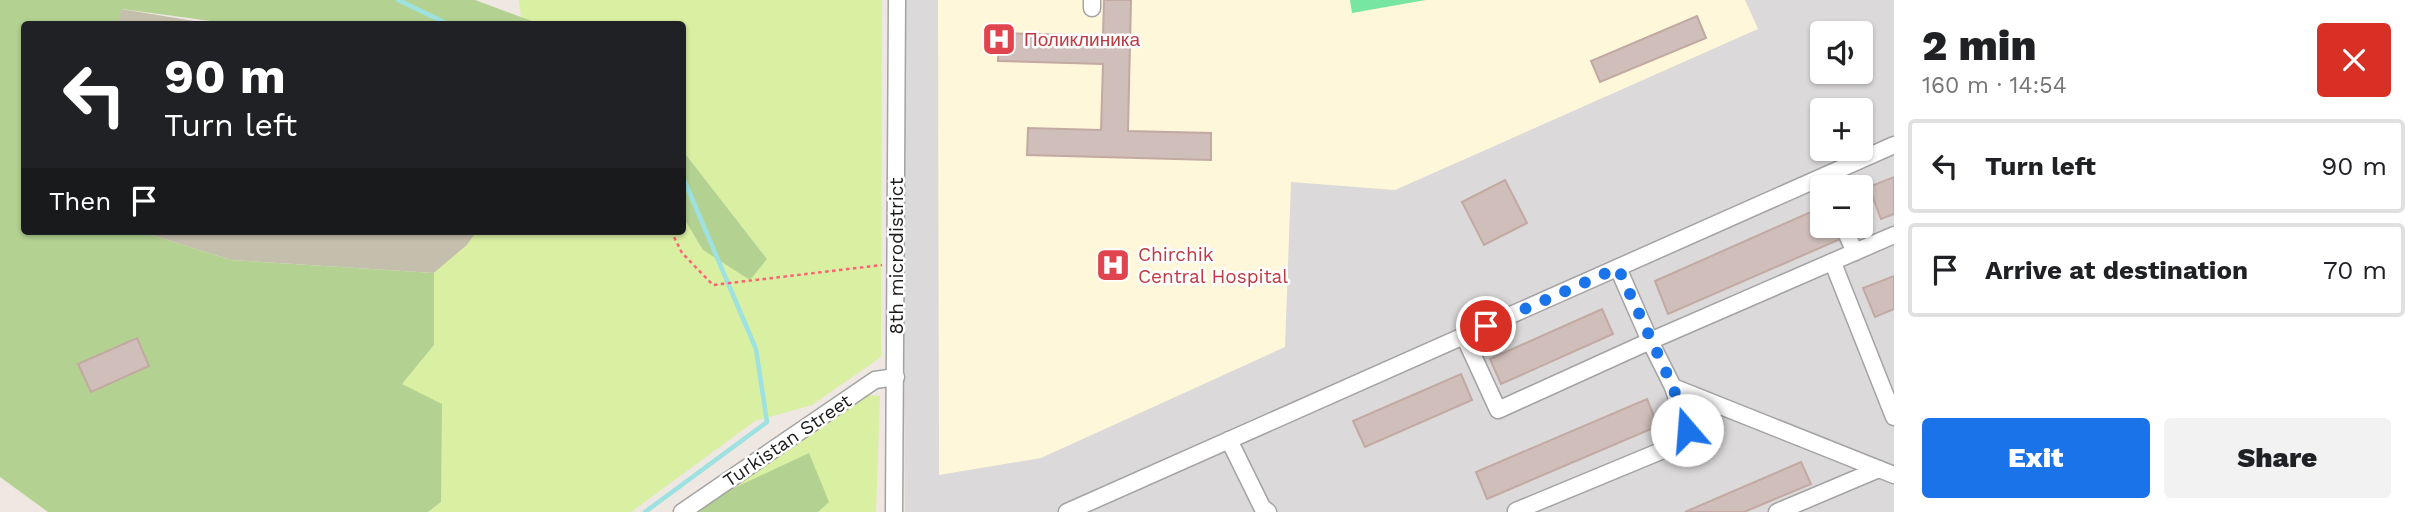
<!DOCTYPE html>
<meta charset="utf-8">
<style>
:root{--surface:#fff;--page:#f2f2f2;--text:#202124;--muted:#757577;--line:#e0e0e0;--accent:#1a73e8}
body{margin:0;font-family:"Work Sans",sans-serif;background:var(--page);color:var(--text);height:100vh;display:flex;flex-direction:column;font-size:26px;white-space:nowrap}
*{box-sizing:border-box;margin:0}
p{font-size:23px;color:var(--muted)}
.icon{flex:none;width:38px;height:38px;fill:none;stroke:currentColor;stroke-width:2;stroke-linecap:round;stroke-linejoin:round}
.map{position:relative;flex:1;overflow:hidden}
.drawer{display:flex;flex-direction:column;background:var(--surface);width:525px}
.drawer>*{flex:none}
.hud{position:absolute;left:21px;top:21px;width:665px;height:214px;border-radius:7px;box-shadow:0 2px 5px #0004;background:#202124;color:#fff;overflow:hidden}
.buttons{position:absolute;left:1810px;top:21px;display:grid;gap:14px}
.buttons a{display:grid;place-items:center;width:63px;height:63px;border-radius:7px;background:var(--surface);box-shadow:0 2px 5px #0004;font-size:35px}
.pin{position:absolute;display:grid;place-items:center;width:60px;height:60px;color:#fff;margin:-30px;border:4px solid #fff;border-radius:50%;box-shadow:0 2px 7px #0007}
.me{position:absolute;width:77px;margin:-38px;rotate:342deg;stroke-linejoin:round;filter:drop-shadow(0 0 5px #0008)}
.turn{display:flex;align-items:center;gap:24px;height:147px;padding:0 28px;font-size:32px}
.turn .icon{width:91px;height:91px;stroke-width:2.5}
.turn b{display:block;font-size:49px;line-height:60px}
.then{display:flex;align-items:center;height:66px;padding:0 28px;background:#0003;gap:14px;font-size:26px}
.round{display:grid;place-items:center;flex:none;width:74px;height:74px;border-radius:7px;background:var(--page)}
.headline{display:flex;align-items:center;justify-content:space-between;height:119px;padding:0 28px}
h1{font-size:42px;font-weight:800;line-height:52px}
.button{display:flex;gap:14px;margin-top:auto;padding:14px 28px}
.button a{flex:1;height:80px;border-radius:7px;background:var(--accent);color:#fff;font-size:28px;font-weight:800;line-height:80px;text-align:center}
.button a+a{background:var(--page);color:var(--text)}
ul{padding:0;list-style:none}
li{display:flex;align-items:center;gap:21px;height:94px;margin:0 14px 10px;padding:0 14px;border:4px solid var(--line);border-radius:7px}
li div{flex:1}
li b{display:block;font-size:26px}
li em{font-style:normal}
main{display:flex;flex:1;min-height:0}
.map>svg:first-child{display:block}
.residential{fill:#dbd9d9;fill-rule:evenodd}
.education{fill:#fff7da}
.construction{fill:#c4beac}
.grass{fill:#d9efa1}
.forest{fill:#b3d291}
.pitch{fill:#76e6a2}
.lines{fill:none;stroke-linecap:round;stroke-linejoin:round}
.stream{stroke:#9de1e1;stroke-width:4.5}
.building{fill:#cfbeba;stroke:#c2a9a2;stroke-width:2}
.minor-casing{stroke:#a3a3a3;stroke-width:19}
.path{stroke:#ff6275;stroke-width:2.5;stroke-dasharray:3.5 3.5;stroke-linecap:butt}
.minor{stroke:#fff;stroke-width:16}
.route{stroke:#1a73e8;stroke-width:12;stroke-dasharray:0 21.6}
.labels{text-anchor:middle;stroke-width:5;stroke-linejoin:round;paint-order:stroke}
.health-label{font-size:19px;fill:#be3a42;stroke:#fff;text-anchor:start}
.street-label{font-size:19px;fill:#1c1c1c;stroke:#fff}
</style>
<main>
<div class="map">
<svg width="1894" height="512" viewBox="0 0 1894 512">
<rect width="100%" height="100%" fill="#efe7e1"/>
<path class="residential" d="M901,0H1894V512H905ZM1822,33H1860V72H1822ZM1822,110H1860V149H1822ZM1822,187H1860V226H1822Z"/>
<polygon class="education" points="938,0 1745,0 1758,29 1395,190 1291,182 1285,347 1041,458 939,475"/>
<g class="construction">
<polygon points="121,9 212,24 117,24"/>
<polygon points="139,231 477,231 467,245 434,273 231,260"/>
</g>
<g class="grass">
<polygon points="519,0 882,0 881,357 812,405 755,421 631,512 428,512 441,502 402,384 434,345 434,273 467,245 477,231 682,231 683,217 703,250 767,259 683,151 682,24 540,24 521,17"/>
<polygon points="867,395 880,396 876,512 818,512 829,501 721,494"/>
</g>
<g class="forest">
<polygon points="0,0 475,0 540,24 233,24 122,9 117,24 24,24 24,231 139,231 231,260 434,273 434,345 402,384 442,404 441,502 428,512 48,512 0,477"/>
<polygon points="683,151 767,259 750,280 703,250 683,217"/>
<polygon points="809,453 829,502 818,512 696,512 721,494"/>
</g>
<polygon class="pitch" points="1350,0 1426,0 1352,13"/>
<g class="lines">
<g class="stream">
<polyline points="398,0 448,24"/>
<polyline points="645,512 767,422 756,349 682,175"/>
</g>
</g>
<g class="building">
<polygon points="1104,0 1131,0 1128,131 1211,133 1211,160 1027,155 1028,128 1101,130 1103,64 998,61 999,33 1103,36"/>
<polygon points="1697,16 1706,38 1600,82 1591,61"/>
<polygon points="1894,177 1894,214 1881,219 1869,187"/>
<polygon points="1505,180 1527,223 1484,245 1462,202"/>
<polygon points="1822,207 1822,226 1833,226 1838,240 1668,314 1655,281"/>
<polygon points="1894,276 1894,309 1875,317 1863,288"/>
<polygon points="1602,309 1613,334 1501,384 1490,359"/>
<polygon points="137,338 149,366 91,392 78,364"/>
<polygon points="1461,374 1472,400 1365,447 1353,421"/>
<polygon points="1647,399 1658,426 1487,499 1476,472"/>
<polygon points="1801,462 1811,484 1744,512 1685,512"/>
</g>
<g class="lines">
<g class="minor-casing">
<g id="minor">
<polyline points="1092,0 1092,8"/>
<polyline points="1843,226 1855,252"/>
<polyline points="1833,263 1894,417"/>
<polyline points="1618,268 1650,341 1894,235"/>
<polyline points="1464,336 1498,410 1650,341 1673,387 1894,475"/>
<polyline points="1229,440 1262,507 1268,512"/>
<polyline points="1516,511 1685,441 1687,430 1673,387"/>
<polyline points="682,512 875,380 896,377"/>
<polyline points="894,512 897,0"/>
<polyline points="1067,512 1894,145"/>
<polyline points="1777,512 1879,469"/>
</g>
</g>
<g class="path">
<polyline points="407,231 430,231"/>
<polyline points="671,231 682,253 713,285 882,265"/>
</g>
<use href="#minor" class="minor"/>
</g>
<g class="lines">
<polyline class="route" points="1486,326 1618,268 1673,387 1687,430"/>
</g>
<defs>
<g id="hospital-square" transform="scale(1.75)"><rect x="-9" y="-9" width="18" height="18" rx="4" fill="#e0444e" stroke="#fff"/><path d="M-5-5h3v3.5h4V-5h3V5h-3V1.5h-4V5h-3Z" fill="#fff"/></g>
</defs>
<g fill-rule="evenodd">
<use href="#hospital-square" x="999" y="39"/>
<use href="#hospital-square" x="1113" y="265"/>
</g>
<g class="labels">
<g class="health-label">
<text x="1024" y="46">Поликлиника</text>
<text x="1138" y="261">Chirchik<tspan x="1138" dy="22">Central Hospital</tspan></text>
</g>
<g class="street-label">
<text transform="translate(896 256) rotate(-90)" y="7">8th microdistrict</text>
<text transform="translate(787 440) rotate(-34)" y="7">Turkistan Street</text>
</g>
</g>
</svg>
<div class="buttons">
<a><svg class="icon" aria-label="sound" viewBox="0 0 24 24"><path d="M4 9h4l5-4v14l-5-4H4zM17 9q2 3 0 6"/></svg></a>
<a>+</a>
<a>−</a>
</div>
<div class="pin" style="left:1486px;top:326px;background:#d93025"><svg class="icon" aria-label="arrive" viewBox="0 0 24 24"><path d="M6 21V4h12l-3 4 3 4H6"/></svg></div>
<svg class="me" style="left:1687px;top:430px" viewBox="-20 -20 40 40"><circle r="19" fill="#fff"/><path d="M0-13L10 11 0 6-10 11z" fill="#1a73e8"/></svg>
<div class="hud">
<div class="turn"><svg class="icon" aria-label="left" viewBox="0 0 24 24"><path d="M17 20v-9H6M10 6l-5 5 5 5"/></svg><div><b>90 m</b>Turn left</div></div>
<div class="then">Then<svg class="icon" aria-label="arrive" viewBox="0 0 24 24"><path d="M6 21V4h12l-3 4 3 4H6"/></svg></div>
</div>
</div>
<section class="drawer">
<div class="headline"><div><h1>2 min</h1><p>160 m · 14:54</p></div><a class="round" style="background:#d93025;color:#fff"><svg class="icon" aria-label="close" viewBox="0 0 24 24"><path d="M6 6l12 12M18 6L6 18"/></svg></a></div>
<ul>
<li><svg class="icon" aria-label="left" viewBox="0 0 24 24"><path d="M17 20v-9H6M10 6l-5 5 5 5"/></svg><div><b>Turn left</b></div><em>90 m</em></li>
<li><svg class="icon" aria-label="arrive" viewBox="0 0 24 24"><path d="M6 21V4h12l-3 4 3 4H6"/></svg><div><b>Arrive at destination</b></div><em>70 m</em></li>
</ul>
<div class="button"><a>Exit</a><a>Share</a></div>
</section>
</main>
